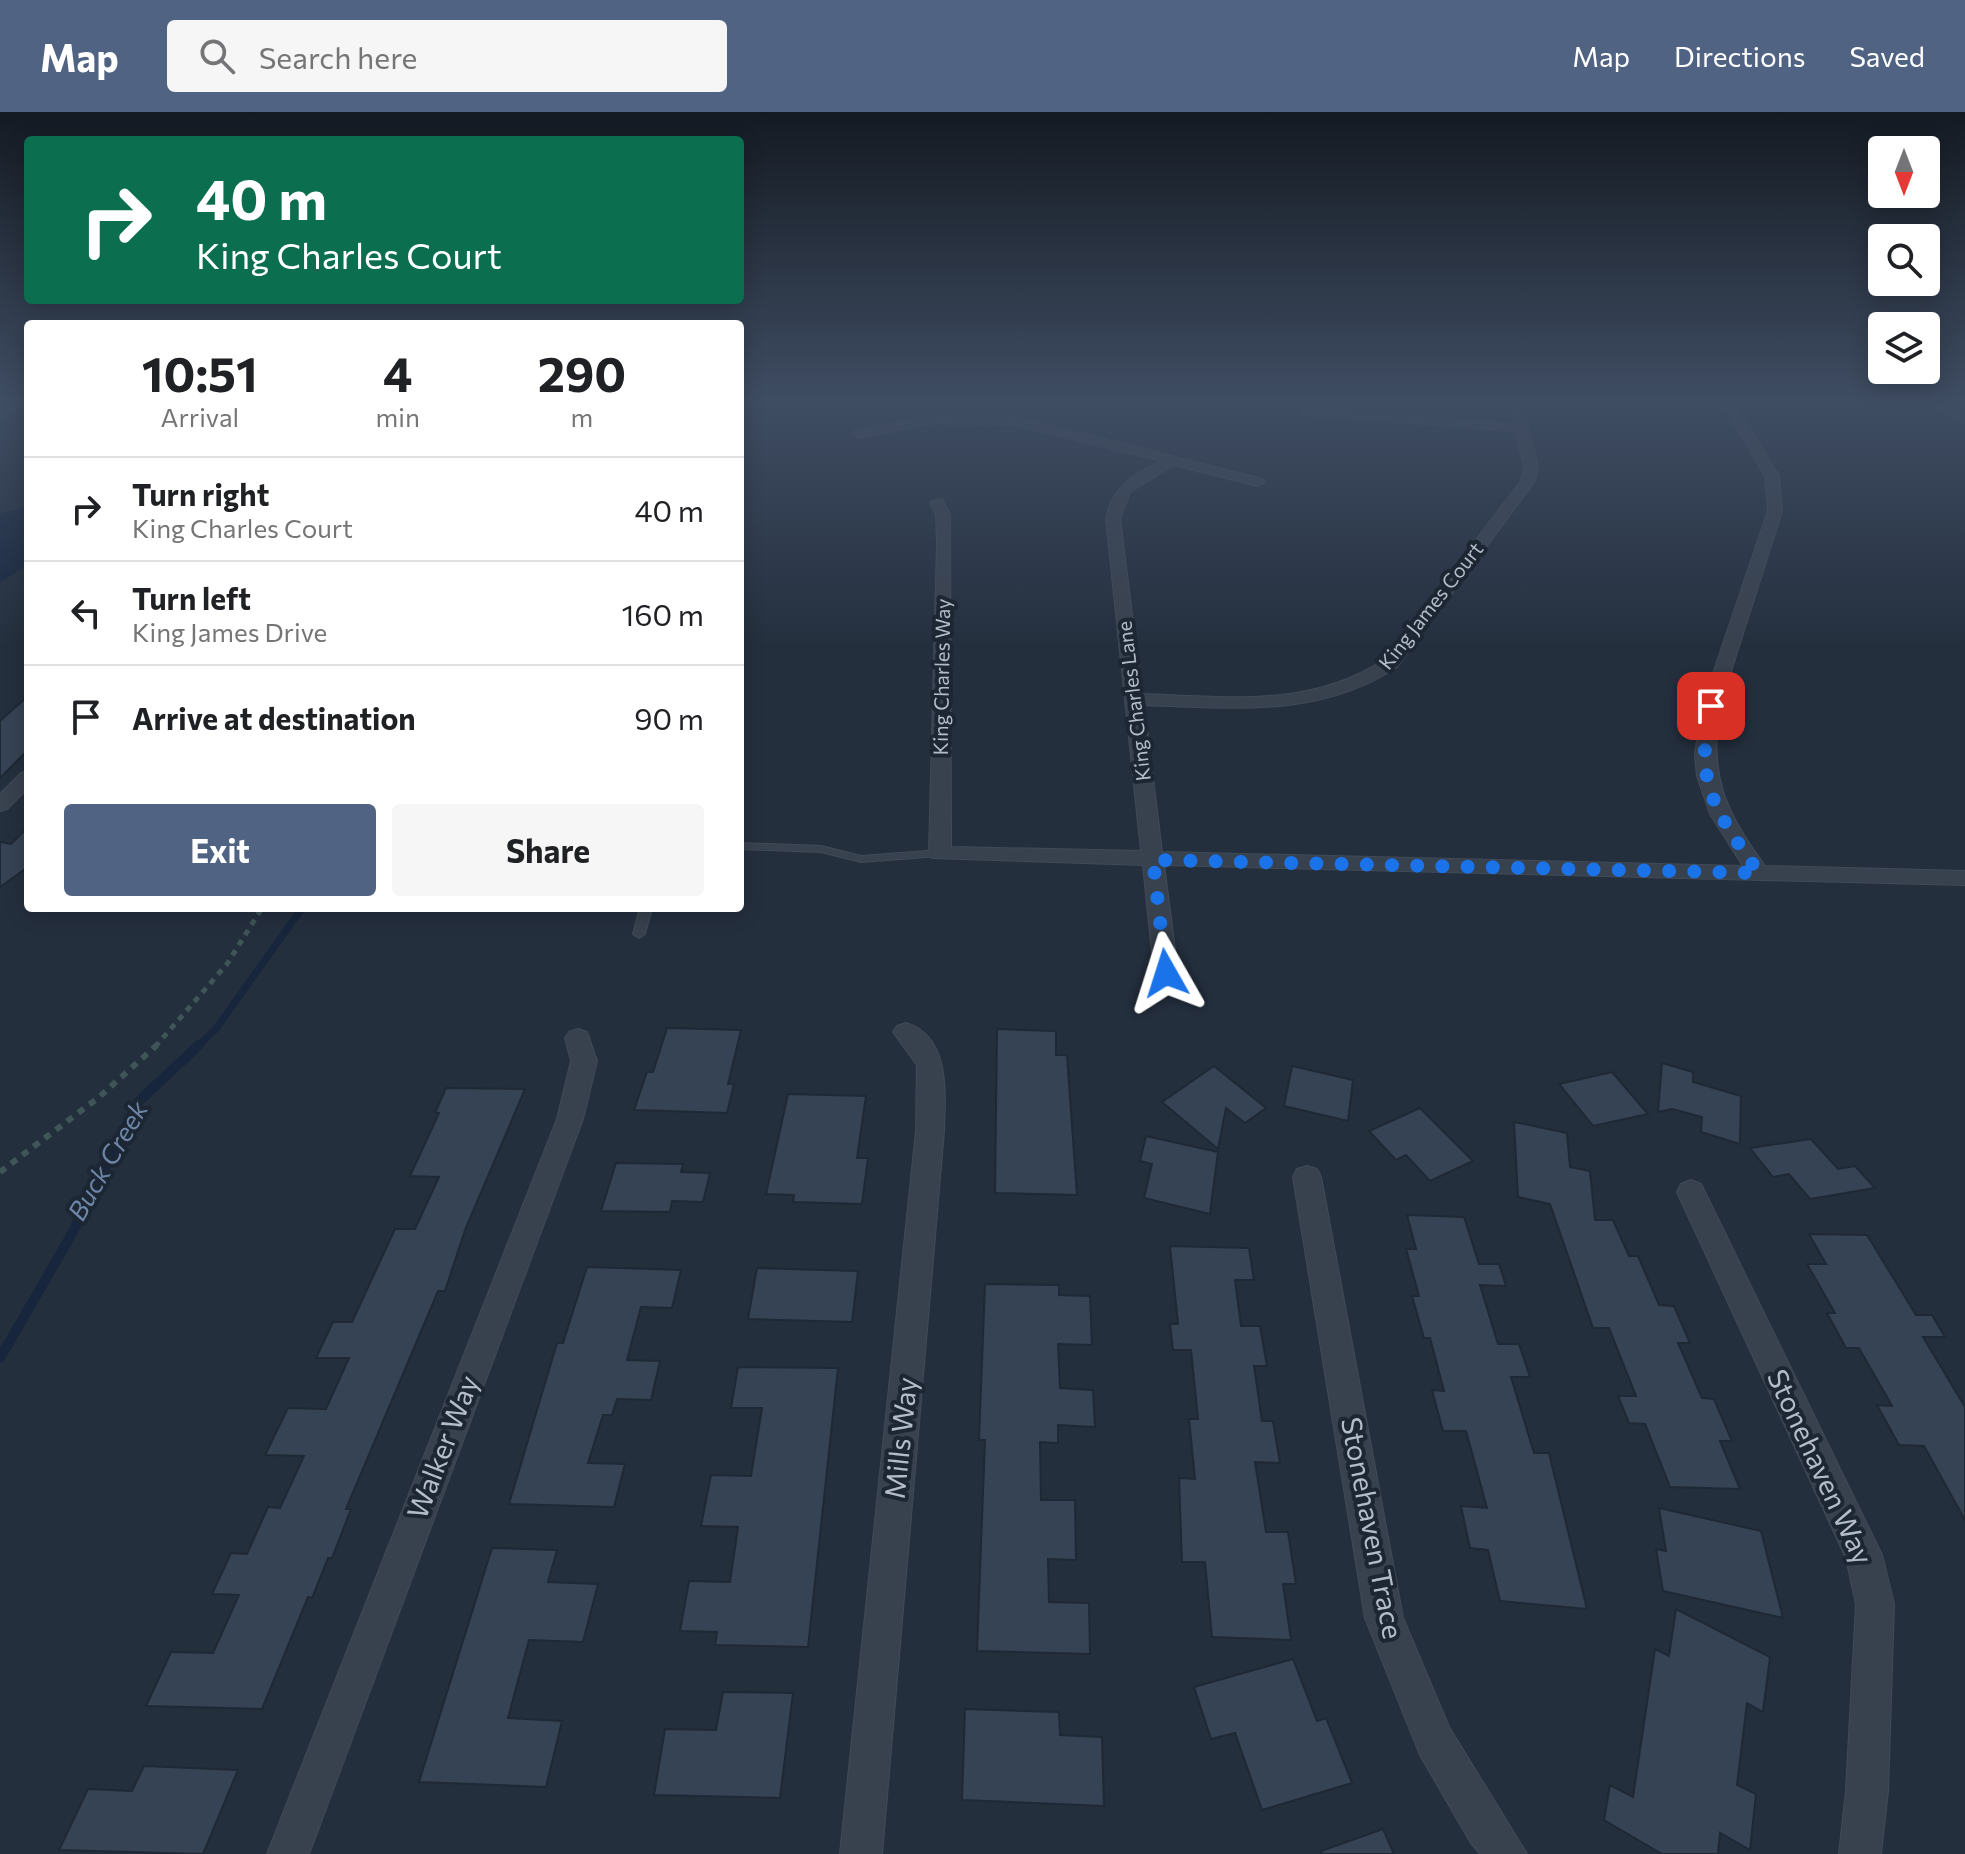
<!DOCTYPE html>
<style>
:root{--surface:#fff;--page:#f6f6f6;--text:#202124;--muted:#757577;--line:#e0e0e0;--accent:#506383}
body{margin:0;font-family:Commissioner,sans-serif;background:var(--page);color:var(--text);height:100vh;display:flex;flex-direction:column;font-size:30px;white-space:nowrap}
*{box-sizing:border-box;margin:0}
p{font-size:26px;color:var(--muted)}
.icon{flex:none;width:44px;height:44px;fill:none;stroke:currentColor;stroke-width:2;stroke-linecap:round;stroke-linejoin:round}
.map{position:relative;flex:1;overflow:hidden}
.side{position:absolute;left:24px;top:208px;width:720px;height:592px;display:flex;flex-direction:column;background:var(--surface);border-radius:8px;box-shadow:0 4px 20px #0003}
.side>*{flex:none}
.hud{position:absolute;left:24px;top:24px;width:720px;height:168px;border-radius:8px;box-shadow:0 4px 20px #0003;background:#0b6e4f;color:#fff;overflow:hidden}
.needle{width:52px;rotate:180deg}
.controls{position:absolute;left:1868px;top:24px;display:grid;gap:16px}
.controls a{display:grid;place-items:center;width:72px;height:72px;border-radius:8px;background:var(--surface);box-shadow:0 4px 20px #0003;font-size:40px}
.pin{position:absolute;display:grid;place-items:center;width:68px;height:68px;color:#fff;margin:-34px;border-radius:16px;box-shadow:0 4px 12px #0006}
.me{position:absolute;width:88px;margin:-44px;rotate:354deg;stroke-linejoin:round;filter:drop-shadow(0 0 6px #0008)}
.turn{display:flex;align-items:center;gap:28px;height:168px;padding:0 40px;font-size:36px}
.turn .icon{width:104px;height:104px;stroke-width:2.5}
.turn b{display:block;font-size:56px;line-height:68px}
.eta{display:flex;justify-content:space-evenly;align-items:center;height:136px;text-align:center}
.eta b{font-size:48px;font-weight:700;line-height:56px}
.action{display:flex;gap:16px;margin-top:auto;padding:16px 40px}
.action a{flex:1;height:92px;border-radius:8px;background:var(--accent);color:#fff;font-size:32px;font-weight:700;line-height:92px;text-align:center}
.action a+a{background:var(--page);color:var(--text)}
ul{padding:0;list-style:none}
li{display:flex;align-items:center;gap:24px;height:104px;padding:0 40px;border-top:2px solid var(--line)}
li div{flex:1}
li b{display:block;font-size:30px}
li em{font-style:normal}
header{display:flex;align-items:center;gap:48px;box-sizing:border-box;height:112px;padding:0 40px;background:var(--accent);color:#fff}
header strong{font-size:38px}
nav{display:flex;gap:44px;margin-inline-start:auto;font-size:28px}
.search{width:560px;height:72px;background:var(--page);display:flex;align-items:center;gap:20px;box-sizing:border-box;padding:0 28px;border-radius:8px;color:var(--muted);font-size:30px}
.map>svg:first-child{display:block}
.water{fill:#17263c}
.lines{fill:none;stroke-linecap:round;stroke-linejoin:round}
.stream-far1{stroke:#17263c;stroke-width:7}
.stream{stroke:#17263c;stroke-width:10}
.building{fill:#364354;stroke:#1f2835;stroke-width:2}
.lane-casing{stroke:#414a57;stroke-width:2}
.street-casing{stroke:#414a57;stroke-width:2}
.path-far1{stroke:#3f5557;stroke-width:5;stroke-dasharray:6 6;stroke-linecap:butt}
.path{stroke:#3f5557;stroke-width:6;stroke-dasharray:7 7;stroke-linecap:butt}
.lane{fill:#38414e;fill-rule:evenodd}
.street{fill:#38414e;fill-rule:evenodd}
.rail-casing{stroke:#5a6575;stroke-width:5}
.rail{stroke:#1d2633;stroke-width:3;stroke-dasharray:10;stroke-linecap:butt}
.route{stroke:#1a73e8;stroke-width:14;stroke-dasharray:0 25.2}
.labels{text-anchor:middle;stroke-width:8;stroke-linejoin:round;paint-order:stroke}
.far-street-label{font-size:20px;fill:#b4bcc9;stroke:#1d2633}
.water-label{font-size:26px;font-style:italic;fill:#6d86a8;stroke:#1d2633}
.near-street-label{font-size:28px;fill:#b4bcc9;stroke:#1d2633}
</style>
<header>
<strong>Map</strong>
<div class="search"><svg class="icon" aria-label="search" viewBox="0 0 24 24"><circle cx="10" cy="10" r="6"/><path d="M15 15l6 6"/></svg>Search here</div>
<nav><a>Map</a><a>Directions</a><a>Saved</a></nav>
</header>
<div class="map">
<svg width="1965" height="1742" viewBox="0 0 1965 1742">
<rect width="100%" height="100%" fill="#242f3e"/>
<polygon class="water" points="28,394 28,452 0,471 0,402"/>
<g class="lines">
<polyline class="stream-far1" points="197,935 215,918 302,796"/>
<polyline class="stream" points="0,1246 69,1127 140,988 199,933"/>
</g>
<g class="building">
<polygon points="28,584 28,638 0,666 0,609"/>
<polygon points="28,715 28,755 0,775 0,730 11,732"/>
<polygon points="667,916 741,918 728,972 734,972 727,1001 634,998 647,960 653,960"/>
<polygon points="997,917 1056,919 1056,943 1067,943 1077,1083 995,1081"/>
<polygon points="1662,951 1693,960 1693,970 1741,984 1740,1032 1701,1020 1702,1005 1672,997 1658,1000"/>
<polygon points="1214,954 1266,996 1245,1011 1226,996 1218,1037 1162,990"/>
<polygon points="1292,954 1353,968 1348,1009 1284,994"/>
<polygon points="1612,960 1648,1002 1593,1014 1559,972"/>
<polygon points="446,976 525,977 465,1118 445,1179 438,1179 346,1397 351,1397 332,1446 328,1446 312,1486 308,1485 262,1597 146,1594 171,1540 213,1541 239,1483 212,1482 231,1441 247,1442 268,1395 280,1396 304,1344 265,1343 288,1296 326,1297 349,1246 316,1246 333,1210 352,1210 395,1117 415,1117 439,1065 410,1064 439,1001 435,1001"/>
<polygon points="788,982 866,984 857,1046 868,1046 862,1092 793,1090 794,1083 766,1082"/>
<polygon points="1420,996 1473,1049 1430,1069 1406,1043 1396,1048 1369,1019"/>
<polygon points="1514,1010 1567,1021 1570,1055 1590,1059 1595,1108 1613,1108 1629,1144 1638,1144 1659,1193 1674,1194 1690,1231 1678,1231 1702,1286 1714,1287 1732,1329 1720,1329 1740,1377 1670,1375 1645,1312 1629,1311 1618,1284 1636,1284 1609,1216 1593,1216 1550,1092 1518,1085"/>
<polygon points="1146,1024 1218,1040 1210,1102 1144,1086 1152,1052 1140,1049"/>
<polygon points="1811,1027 1838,1057 1855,1054 1875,1076 1810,1087 1789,1062 1773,1065 1750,1036"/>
<polygon points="616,1051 683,1052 681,1060 710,1061 703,1090 672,1089 670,1100 601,1099"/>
<polygon points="1407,1103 1464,1105 1479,1152 1499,1152 1506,1174 1480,1173 1498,1232 1519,1232 1530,1265 1511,1265 1534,1341 1549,1341 1587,1497 1500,1489 1488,1438 1470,1436 1461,1394 1487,1396 1466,1319 1443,1319 1432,1278 1444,1279 1430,1226 1424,1226 1412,1184 1419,1184 1406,1137 1416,1137"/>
<polygon points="1809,1122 1867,1123 1916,1203 1932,1203 1945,1225 1923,1225 1965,1295 1965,1408 1924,1334 1899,1333 1877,1293 1892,1294 1859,1236 1846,1236 1827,1201 1835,1201 1807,1152 1826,1152"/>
<polygon points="1170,1134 1249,1136 1254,1168 1235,1168 1241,1214 1260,1214 1267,1254 1254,1254 1262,1309 1273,1309 1280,1351 1255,1350 1266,1420 1288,1420 1296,1472 1283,1472 1291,1528 1212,1525 1205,1450 1182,1450 1179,1366 1195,1367 1189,1307 1198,1307 1191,1238 1173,1238 1170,1212 1178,1212"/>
<polygon points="587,1155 681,1158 672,1196 641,1195 627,1248 660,1249 651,1288 617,1287 612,1303 603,1303 588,1351 625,1352 614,1395 509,1392 557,1231 563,1231"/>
<polygon points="757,1156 858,1159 852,1210 748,1207"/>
<polygon points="985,1172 1059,1173 1059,1183 1090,1184 1092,1233 1058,1232 1060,1276 1093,1278 1095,1315 1058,1313 1058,1331 1040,1330 1041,1388 1075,1388 1076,1448 1048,1447 1049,1490 1089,1491 1090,1542 977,1539 985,1328 979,1328"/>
<polygon points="738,1255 838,1256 808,1535 715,1533 717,1520 680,1519 689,1469 730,1470 738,1415 701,1414 711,1363 751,1364 762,1296 731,1296"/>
<polygon points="1659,1396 1761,1419 1783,1506 1663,1479 1656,1437 1666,1439"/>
<polygon points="492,1436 557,1438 548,1470 598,1472 583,1530 529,1528 508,1606 562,1609 546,1675 419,1670"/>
<polygon points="1676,1497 1770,1545 1763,1600 1747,1591 1737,1673 1756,1682 1750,1738 1720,1721 1718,1742 1662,1742 1604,1708 1610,1673 1633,1685 1655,1537 1669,1544"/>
<polygon points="1293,1547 1317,1609 1326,1606 1352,1671 1262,1698 1235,1621 1211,1627 1194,1575"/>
<polygon points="723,1580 793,1581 780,1686 654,1683 665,1617 716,1618"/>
<polygon points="965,1597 1059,1600 1060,1623 1102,1625 1104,1694 962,1688"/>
<polygon points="144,1654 238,1658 203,1742 59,1738 88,1677 132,1679"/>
<polygon points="1383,1717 1394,1742 1322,1742 1321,1739"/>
</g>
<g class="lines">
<g class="lane-casing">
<g id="lane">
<polygon points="740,731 821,734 861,744 940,738 945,741 940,744 861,750 821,740 740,737"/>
<polygon points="640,796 652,796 645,822 639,826 633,822"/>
</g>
</g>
<g class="street-casing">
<g id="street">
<path d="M1510,291H1522L1538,356L1535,369L1397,555C1321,606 1231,596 1144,593L1162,740L1743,754L1710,702L1697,664L1695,643L1702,594L1768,399L1765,364L1722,291H1734L1779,364L1782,399L1720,594C1708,663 1725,699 1765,754L1965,759V773L1164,753L1178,861L1166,869L1154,861L1143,753L932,746L929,741L937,432L936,403L930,390L942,387L950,403L951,735L1141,739L1106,407C1111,375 1134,363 1161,349L1016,313L934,311L858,326L852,322L854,319L934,303L1016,305L1263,367L1265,370L1258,374L1174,353L1130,380L1120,407L1142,582C1227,585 1312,596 1385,547L1521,369L1524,356L1516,319L1307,303L1303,302V296L1515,312Z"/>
<polygon points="1929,291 1943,291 1965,303 1965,312"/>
<polygon points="28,659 28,676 7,697 0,699 0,682 21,661"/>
<path d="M906,911C951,925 945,983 944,1019L882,1742H840L916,1019L917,953L893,920L897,914Z"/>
<polygon points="578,917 587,920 597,949 583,1007 309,1742 267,1742 557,1007 571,949 565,926 569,920"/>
<polygon points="1307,1054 1317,1057 1321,1065 1403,1506 1449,1615 1527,1742 1480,1742 1471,1731 1420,1643 1365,1506 1293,1065 1297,1057"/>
<polygon points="1691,1068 1701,1072 1882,1443 1894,1492 1888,1679 1881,1742 1839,1742 1846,1679 1856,1492 1846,1446 1677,1080 1681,1072"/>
</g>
</g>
<polyline class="path-far1" points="155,935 227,852 262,796"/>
<polyline class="path" points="0,1060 98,986 157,933"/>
<use href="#lane" class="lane"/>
<use href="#street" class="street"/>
<g class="rail-casing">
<polyline id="rail" points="0,303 21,291"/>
</g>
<use href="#rail" class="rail"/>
</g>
<linearGradient id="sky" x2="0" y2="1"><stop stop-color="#141a22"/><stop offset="0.54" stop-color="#3f4d63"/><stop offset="1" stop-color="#3f4d63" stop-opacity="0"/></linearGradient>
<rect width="1965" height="535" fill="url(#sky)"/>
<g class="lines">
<path class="route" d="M1166,861L1153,748L1759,761C1716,700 1693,671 1711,594"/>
</g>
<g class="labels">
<g class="far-street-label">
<text transform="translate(1431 494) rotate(-52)" y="7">King James Court</text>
<text transform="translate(942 565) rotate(-89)" y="7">King Charles Way</text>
<text transform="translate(1134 589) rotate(-97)" y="7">King Charles Lane</text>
</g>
<g class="water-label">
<text transform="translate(108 1049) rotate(-60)" y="9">Buck Creek</text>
</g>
<g class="near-street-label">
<text transform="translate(901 1326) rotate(-84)" y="10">Mills Way</text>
<text transform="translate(443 1335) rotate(-69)" y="10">Walker Way</text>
<text transform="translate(1820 1355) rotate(65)" y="10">Stonehaven Way</text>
<text transform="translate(1372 1416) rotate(79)" y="10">Stonehaven Trace</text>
</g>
</g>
</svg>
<div class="controls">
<a><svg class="needle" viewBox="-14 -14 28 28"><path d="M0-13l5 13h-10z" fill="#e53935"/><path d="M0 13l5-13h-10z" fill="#757577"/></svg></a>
<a><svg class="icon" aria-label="search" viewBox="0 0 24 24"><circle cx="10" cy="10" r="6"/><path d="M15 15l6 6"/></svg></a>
<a><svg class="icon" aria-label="layers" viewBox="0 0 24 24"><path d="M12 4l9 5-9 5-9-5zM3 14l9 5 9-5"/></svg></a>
</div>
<div class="pin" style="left:1711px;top:594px;background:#d93025"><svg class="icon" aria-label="arrive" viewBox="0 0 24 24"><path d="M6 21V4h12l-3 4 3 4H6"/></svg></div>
<svg class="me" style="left:1166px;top:861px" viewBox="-20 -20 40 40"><path d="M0-17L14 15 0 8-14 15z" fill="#1a73e8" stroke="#fff" stroke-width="4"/></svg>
<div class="hud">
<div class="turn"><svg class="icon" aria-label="right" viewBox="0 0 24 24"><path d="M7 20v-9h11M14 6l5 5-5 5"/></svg><div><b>40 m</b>King Charles Court</div></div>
</div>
<section class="side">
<div class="eta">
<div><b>10:51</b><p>Arrival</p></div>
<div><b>4</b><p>min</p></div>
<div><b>290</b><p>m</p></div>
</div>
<ul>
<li><svg class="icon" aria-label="right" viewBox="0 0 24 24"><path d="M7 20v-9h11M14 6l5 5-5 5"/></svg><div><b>Turn right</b><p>King Charles Court</p></div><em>40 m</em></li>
<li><svg class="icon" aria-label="left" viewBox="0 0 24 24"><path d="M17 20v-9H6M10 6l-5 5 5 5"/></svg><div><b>Turn left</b><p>King James Drive</p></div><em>160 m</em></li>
<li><svg class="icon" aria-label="arrive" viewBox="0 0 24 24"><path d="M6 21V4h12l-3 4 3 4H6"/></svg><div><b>Arrive at destination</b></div><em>90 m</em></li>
</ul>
<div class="action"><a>Exit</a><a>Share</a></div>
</section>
</div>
